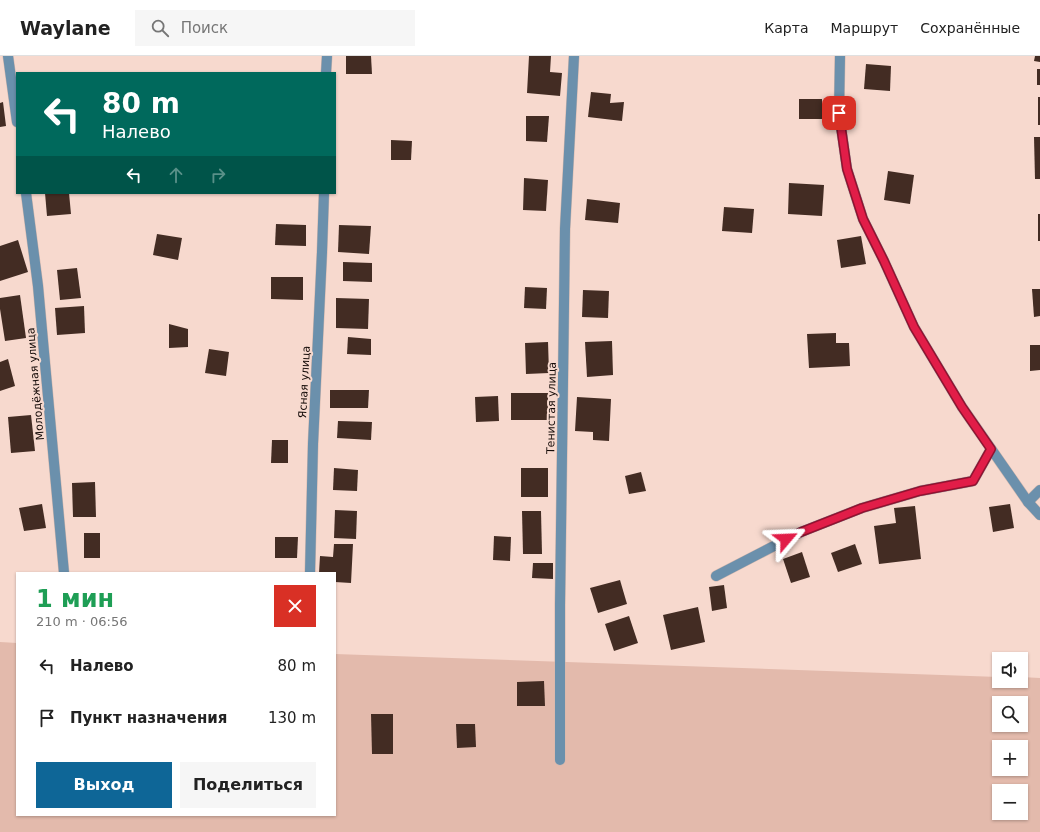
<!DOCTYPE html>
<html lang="ru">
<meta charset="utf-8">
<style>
:root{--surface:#fff;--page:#f6f6f6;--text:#222;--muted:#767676;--line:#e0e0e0;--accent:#0e6697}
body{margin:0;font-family:"DejaVu Sans",sans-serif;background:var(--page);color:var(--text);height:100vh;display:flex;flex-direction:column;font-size:15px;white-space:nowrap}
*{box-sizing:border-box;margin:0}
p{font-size:13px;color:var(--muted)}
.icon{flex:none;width:22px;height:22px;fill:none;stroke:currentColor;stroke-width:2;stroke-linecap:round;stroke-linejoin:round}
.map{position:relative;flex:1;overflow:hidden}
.drawer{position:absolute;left:16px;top:516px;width:320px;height:244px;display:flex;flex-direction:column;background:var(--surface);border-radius:0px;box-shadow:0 1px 3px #0004}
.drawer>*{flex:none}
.hud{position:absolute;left:16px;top:16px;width:320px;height:122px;border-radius:0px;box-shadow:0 1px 3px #0004;background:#00695c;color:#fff;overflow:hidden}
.controls{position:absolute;left:992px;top:596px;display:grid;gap:8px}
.controls a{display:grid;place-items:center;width:36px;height:36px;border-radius:0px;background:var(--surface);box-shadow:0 1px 3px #0004;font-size:20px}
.pin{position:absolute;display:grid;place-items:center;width:34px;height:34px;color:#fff;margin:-17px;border-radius:8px;box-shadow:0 2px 6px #0006}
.me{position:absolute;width:44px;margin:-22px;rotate:64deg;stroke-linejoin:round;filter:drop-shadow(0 0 3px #0008)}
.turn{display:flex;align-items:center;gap:14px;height:84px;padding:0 20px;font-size:18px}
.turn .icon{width:52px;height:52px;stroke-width:2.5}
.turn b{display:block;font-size:28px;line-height:34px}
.lanes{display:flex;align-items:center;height:38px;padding:0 20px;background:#0003;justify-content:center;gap:20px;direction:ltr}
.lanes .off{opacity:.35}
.round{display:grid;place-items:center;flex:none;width:42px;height:42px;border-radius:0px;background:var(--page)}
.summary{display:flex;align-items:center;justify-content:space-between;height:68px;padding:0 20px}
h1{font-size:24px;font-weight:800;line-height:30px;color:#1e9e55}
.cta{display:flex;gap:8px;margin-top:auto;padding:8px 20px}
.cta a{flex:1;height:46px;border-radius:0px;background:var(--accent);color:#fff;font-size:16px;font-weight:800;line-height:46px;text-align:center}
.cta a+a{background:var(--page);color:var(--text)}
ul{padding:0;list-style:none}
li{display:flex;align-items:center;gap:12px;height:52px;padding:0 20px}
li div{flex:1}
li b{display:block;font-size:15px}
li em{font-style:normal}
header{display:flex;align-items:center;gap:24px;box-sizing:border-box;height:56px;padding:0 20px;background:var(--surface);border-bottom:1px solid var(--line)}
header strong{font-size:19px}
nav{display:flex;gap:22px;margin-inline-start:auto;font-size:14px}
.search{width:280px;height:36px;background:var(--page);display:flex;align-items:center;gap:10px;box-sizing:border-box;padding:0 14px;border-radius:0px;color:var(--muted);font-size:15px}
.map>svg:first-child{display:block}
.green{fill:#e3baac;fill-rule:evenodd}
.building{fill:#432c23}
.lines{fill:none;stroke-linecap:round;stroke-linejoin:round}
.minor-casing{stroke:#d3b8ae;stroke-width:11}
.minor{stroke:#6b90ac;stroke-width:10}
.route-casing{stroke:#92132f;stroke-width:10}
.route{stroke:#e11d48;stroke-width:7}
.labels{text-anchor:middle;stroke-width:4;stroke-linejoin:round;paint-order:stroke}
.street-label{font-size:11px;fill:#150b08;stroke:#f7d9ce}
</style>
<header>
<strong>Waylane</strong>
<div class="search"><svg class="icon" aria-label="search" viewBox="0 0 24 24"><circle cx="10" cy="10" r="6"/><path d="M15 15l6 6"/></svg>Поиск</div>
<nav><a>Карта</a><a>Маршрут</a><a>Сохранённые</a></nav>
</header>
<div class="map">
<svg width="1040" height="776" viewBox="0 0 1040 776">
<rect width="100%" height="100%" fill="#f7d9ce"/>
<path class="green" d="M0,586L17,587V759H335V598L999,621V625H1021V621L1040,622V776H0ZM999,647H1021V669H999ZM999,691H1021V713H999ZM999,735H1021V757H999Z"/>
<g class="building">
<polygon points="346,0 371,0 372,18 346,18"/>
<polygon points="529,0 551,0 550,16 562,17 560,40 527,37"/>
<polygon points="1035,0 1040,0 1040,6 1034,5"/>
<polygon points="866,8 891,10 890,35 864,33"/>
<rect x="1037" y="13" width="3" height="16"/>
<polygon points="591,36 611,38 610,47 624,46 622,65 588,61"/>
<rect x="1038" y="41" width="2" height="28"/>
<rect x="799" y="43" width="23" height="20"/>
<polygon points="3,46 6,70 0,71 0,47"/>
<polygon points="526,60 549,60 547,86 526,85"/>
<polygon points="1034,81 1040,81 1040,123 1035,123"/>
<polygon points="391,84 412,85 411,104 391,104"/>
<polygon points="888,115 914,119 910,148 884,144"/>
<polygon points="524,122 548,124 546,155 523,154"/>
<polygon points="789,127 824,129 822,160 788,158"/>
<polygon points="45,137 69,137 71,158 47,160"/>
<polygon points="587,143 620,147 618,167 585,164"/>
<polygon points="724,151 754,153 752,177 722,175"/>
<rect x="1038" y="158" width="2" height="27"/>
<polygon points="276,168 306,169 306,190 275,189"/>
<polygon points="339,169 371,170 369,198 338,196"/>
<polygon points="157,178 182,182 178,204 153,199"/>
<polygon points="861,180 866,208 841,212 837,184"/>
<polygon points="18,184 28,216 0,225 0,190"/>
<polygon points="343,206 372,207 372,226 343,225"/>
<polygon points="77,212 81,242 60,244 57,214"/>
<polygon points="271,221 303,221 303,244 271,243"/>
<polygon points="525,231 547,232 546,253 524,252"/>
<polygon points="1032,233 1040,233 1040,260 1034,261"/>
<polygon points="583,234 609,235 608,262 582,261"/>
<polygon points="20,239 26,282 5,285 0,253 0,242"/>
<polygon points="336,242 369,243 368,273 336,272"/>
<polygon points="84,250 85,277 57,279 55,252"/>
<polygon points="169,268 188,273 188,291 169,292"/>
<polygon points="836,277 836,287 849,287 850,310 809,312 807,278"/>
<polygon points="348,281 371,283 371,299 347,298"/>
<polygon points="612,285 613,319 587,321 585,286"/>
<polygon points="548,286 549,317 526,318 525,287"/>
<polygon points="1030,289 1040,289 1040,314 1030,315"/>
<polygon points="209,293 229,296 226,320 205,317"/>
<polygon points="8,303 15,330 0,335 0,306"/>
<polygon points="330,334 369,334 368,352 330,352"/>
<rect x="511" y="337" width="37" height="27"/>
<polygon points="498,340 499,365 476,366 475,341"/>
<polygon points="577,341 611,343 609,385 593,384 593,376 575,375"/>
<polygon points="31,359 35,395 11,397 8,361"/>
<polygon points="338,365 372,366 371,384 337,382"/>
<polygon points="272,384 288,384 288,407 271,407"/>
<polygon points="334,412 358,414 357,435 333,434"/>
<rect x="521" y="412" width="27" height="29"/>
<polygon points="641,416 646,435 629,438 625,420"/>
<polygon points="95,426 96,461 73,461 72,427"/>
<polygon points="42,448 46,472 24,475 19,452"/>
<polygon points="1010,448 1014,472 993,476 989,451"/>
<polygon points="915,450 921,503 879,508 874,470 896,467 894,452"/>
<polygon points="335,454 357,455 356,483 334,482"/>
<polygon points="522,455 541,455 542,498 523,498"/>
<rect x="84" y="477" width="16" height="25"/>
<polygon points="494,480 511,481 510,505 493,504"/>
<polygon points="275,481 298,481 297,502 275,502"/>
<polygon points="334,488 353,488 351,527 335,526 335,517 319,517 320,500 333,501"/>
<polygon points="855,488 862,508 838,516 831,497"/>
<polygon points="802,496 810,521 791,527 783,503"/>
<polygon points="533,507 553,507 553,523 532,522"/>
<polygon points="620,524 627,548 598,557 590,532"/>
<polygon points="724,529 727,552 712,555 709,531"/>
<polygon points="698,551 705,586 671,594 663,559"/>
<polygon points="629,560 638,587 614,595 605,568"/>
<polygon points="544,625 545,650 517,650 517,626"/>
<polygon points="371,658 393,658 393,698 372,698"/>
<polygon points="456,668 475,668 476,691 457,692"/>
</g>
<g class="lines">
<g class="minor-casing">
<g id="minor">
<polyline points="8,0 17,66"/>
<polyline points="840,0 839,57 847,113 863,163 884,205 914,271 962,351 1028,446 1040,459"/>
<polyline points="326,17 327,0"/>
<polyline points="26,137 38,230 64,517"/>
<polyline points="1028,446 1040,434"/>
<polyline points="310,517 313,388 322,196 324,137"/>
<polyline points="716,520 801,476 862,452 920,435 973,425 991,393"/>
<polyline points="560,704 560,549 565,173 574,0"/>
</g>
</g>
<use href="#minor" class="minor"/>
</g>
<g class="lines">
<g class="route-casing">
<polyline id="route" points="786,483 801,476 862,452 920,435 973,425 991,393 962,351 914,271 884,205 863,163 847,113 839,57"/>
</g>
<use href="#route" class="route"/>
</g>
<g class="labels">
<g class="street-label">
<text transform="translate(304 326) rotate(-87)" y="4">Ясная улица</text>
<text transform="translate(35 328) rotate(-95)" y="4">Молодёжная улица</text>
<text transform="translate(551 352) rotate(-89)" y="4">Тенистая улица</text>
</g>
</g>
</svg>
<div class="controls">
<a><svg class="icon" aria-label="sound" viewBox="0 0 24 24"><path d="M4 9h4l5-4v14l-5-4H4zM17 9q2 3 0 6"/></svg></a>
<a><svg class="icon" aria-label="search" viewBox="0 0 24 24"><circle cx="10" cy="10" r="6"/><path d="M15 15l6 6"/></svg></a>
<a>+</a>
<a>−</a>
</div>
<div class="pin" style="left:839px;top:57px;background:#d93025"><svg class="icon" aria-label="arrive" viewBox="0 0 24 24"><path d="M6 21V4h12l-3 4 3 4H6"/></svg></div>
<svg class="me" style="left:786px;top:483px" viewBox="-20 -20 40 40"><path d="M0-17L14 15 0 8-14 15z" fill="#e11d48" stroke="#fff" stroke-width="4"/></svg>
<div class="hud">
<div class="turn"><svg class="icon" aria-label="left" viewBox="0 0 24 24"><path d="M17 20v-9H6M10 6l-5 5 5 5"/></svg><div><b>80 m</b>Налево</div></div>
<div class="lanes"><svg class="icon" aria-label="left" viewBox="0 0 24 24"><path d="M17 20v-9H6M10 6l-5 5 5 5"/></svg><svg class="icon off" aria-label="ahead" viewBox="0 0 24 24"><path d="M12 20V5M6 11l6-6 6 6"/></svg><svg class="icon off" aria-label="right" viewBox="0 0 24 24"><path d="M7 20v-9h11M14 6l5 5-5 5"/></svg></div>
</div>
<section class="drawer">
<div class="summary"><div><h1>1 мин</h1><p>210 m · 06:56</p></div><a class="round" style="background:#d93025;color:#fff"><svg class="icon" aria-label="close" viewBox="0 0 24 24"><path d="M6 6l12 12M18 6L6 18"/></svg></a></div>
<ul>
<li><svg class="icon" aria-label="left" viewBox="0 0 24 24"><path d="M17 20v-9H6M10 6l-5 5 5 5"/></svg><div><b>Налево</b></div><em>80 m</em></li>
<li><svg class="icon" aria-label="arrive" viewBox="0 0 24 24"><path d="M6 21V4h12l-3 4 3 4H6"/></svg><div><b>Пункт назначения</b></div><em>130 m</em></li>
</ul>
<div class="cta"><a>Выход</a><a>Поделиться</a></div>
</section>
</div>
